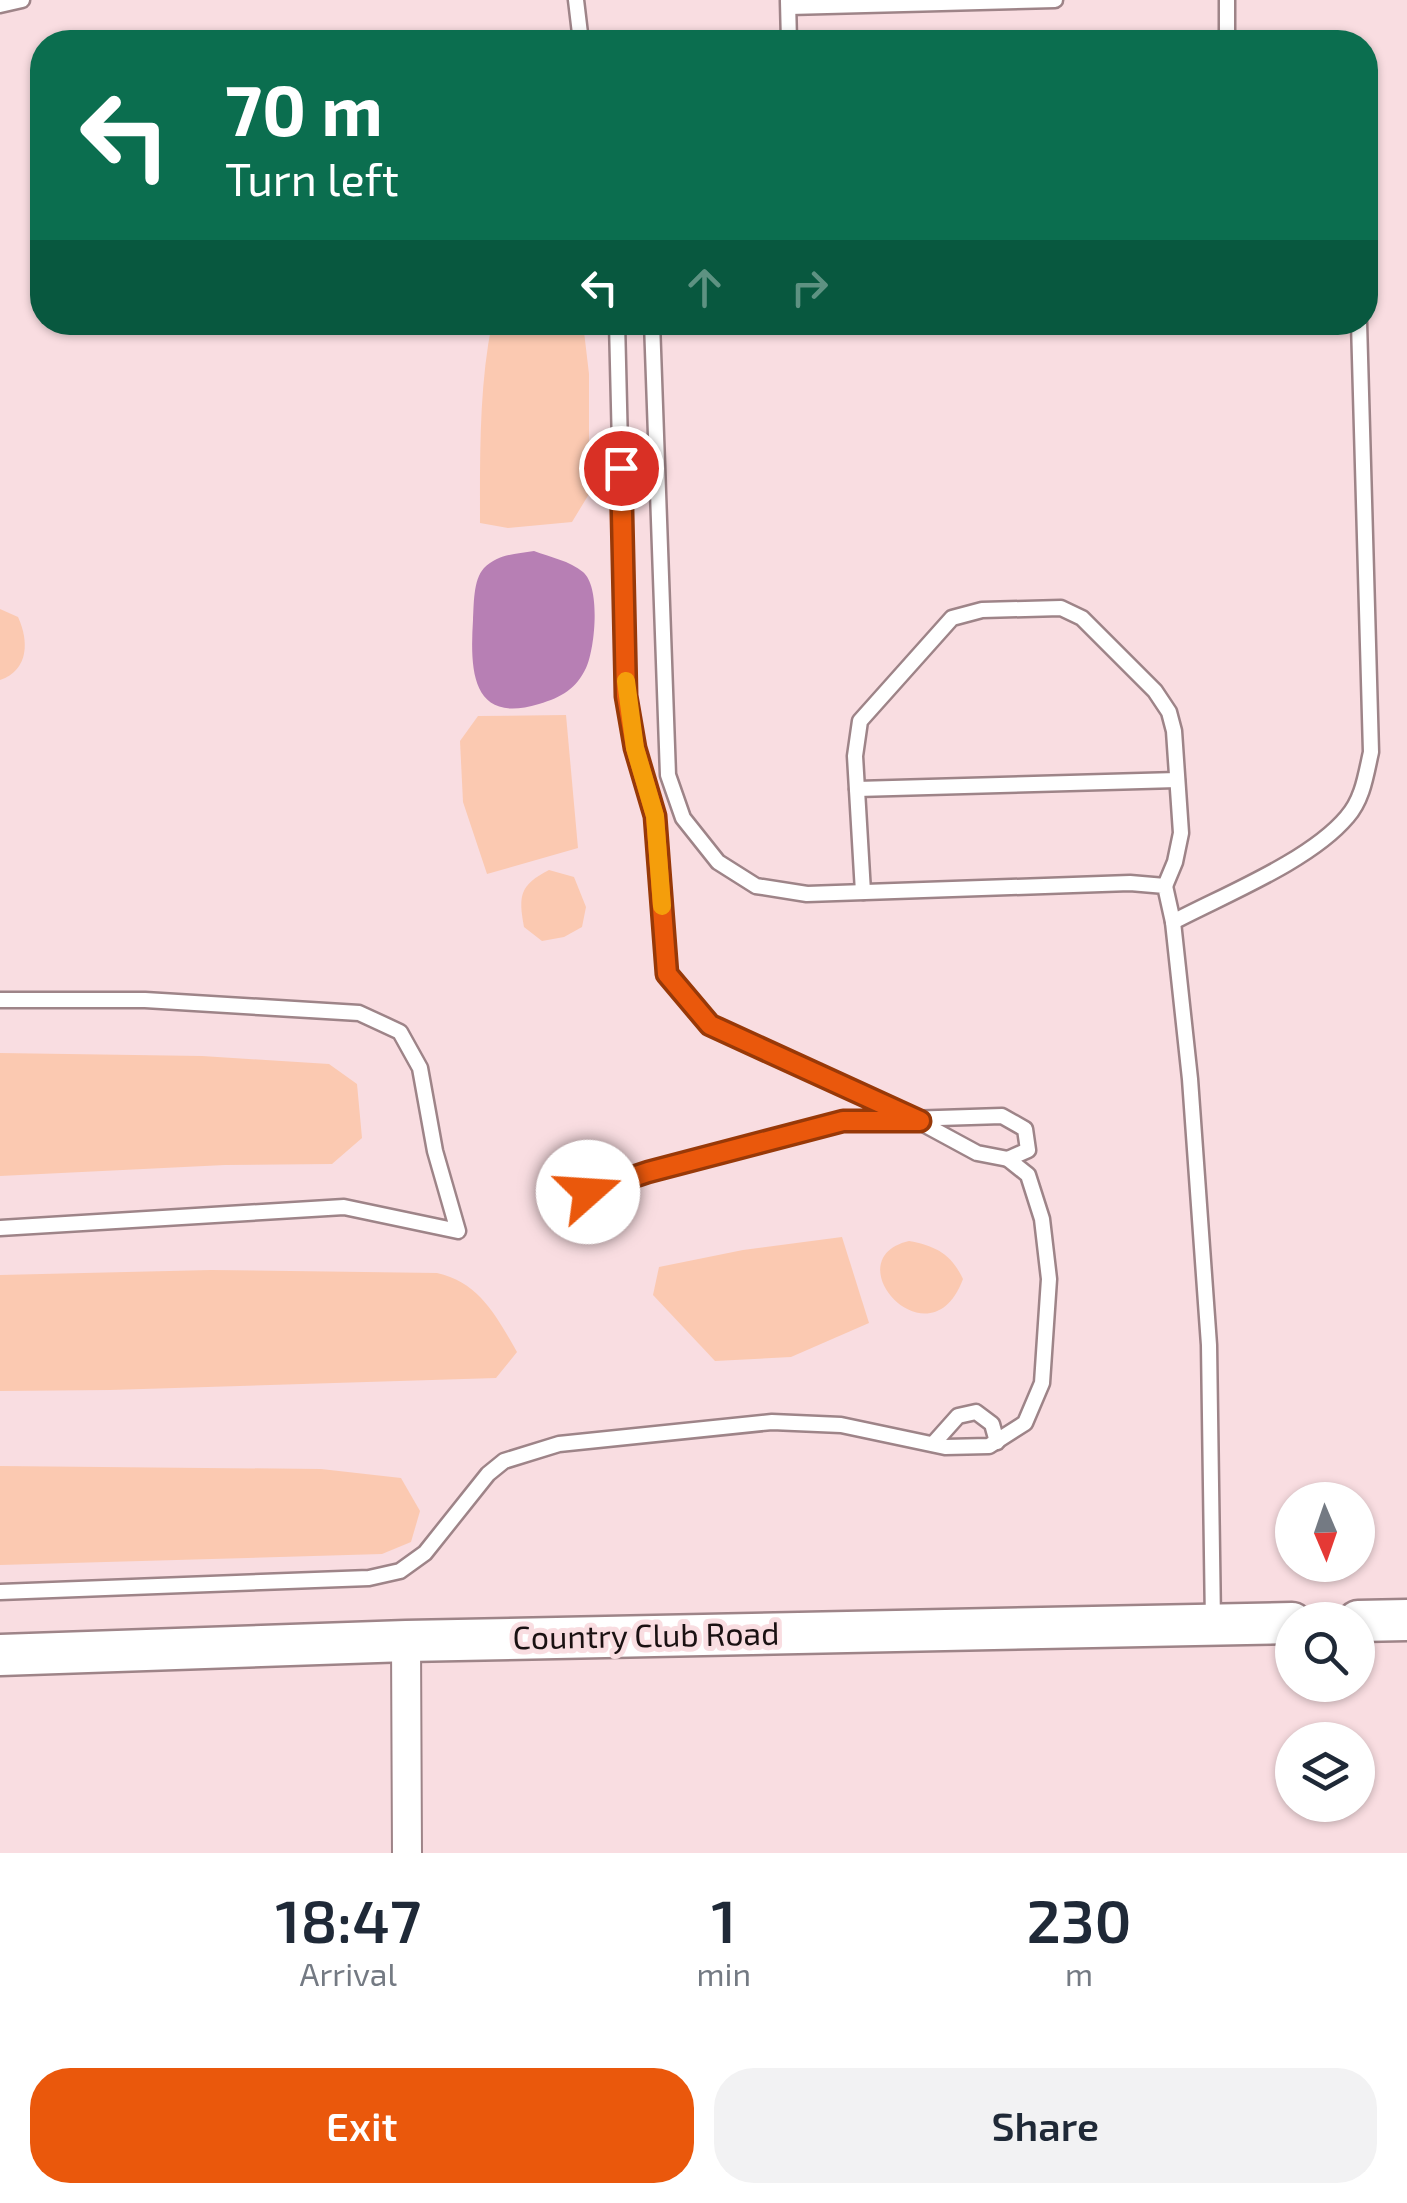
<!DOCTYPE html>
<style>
:root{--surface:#fff;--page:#f2f2f3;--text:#1f2937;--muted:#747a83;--accent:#ea580c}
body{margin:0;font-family:"Exo 2",sans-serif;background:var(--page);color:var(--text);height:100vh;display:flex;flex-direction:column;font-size:38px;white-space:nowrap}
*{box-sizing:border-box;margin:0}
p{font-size:32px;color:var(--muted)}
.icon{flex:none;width:55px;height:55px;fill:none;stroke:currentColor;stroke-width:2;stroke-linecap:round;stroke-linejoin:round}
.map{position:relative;height:1853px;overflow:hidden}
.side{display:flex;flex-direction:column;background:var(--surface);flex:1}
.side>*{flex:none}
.banner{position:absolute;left:30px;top:30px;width:1348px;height:305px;border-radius:40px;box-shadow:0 2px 8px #0004;background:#0b6e4f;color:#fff;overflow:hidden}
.needle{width:65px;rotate:178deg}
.controls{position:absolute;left:1275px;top:1482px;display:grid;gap:20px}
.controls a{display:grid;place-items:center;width:100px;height:100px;border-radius:50%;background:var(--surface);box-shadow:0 2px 8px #0004;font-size:50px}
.pin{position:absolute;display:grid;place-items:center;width:85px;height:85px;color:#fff;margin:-42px;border:5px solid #fff;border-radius:50%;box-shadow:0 2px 10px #0007}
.me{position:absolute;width:110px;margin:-55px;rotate:71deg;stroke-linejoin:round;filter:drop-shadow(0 0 8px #0008)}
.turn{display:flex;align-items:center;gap:35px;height:210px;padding:0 30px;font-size:45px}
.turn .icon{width:130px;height:130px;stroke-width:2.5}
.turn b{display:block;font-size:70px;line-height:85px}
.lanes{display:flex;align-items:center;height:95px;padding:0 30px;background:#0003;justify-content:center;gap:50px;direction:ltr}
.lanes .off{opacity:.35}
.eta{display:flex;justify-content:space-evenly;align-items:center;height:170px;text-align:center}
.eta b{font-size:60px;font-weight:600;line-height:70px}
.cta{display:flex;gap:20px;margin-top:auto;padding:20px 30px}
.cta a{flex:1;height:115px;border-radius:40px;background:var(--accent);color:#fff;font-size:40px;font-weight:600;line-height:115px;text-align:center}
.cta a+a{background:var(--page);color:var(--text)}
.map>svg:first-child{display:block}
.green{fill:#fbc9b1}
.water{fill:#b77fb4}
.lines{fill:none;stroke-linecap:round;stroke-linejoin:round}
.lane-casing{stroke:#9e8488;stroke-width:19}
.street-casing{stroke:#9e8488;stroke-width:32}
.secondary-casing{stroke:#9e8488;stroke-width:45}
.lane{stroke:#fff;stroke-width:14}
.street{stroke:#fff;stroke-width:28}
.secondary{stroke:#fff;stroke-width:40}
.route-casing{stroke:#983908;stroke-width:25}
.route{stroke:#ea580c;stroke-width:18}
.slow{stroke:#f59e0b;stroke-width:18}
.labels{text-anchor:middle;stroke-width:10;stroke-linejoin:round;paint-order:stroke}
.street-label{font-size:32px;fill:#1a1112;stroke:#f9dde1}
</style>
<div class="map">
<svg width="1407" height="1853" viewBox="0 0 1407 1853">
<rect width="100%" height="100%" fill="#f9dde1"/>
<g class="green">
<path d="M492,323H583L589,374V494L572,522L508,528L480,523C480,457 479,387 492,323Z"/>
<path d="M0,609L18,617C29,641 29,670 0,680Z"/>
<polygon points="566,715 578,848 487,874 463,802 460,741 478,716"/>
<path d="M549,870L574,877L586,907L582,927L564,937L542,941L524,927C518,895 520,885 549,870Z"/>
<polygon points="0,1053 202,1056 329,1064 357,1084 362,1138 332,1164 225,1165 0,1176"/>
<polygon points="842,1237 869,1323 791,1357 715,1361 653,1295 659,1267 743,1250"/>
<path d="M909,1241C936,1246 951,1254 963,1279C930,1368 832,1259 909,1241Z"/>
<path d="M211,1270L437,1273C479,1282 497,1317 517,1352L496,1378L110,1390L0,1391V1275Z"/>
<polygon points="0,1466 321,1469 401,1478 420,1511 411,1542 382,1554 0,1565"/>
</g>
<path class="water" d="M534,551C550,557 570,561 583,572C601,587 595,649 586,668C576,689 562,697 539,704C471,725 470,670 473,620C474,605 473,580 484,568C498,554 515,554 534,551Z"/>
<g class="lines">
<g class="lane-casing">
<g id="lane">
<polyline points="576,0 581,42"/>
<polyline points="788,1 789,42"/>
<polyline points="0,5 22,0"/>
<polyline points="789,7 1055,0"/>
<polyline points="1227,42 1227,0"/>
<polyline points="652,322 668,775 683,818 718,862 756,886 807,894 1130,883 1165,886 1173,922 1190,1079 1209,1345 1213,1623"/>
<polyline points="857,789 1177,780"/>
<polyline points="863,892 855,756 860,721 952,618 982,610 1061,608 1082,618 1155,691 1169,712 1174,731 1181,833 1175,862 1165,886"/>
<path d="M1173,922C1224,895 1310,861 1347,817C1363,799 1366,774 1371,752L1359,322"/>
<polyline points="0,1000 145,1000 359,1013 400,1032 420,1068 435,1151 458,1231 344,1207 0,1228"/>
<polyline points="559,1201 647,1172 843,1121 1002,1116 1025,1129 1028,1150 1008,1159 977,1153 881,1101 710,1025 667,974 655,816 635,748 626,696 617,322"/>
<polyline points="933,1444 958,1416 976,1412 992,1424 997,1442"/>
<polyline points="0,1592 369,1578 400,1571 425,1553 488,1474 504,1461 559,1444 772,1422 841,1425 945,1447 989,1446 1025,1423 1042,1383 1049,1279 1042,1219 1028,1175 1008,1159"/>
</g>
</g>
<g class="street-casing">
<polyline id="street" points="406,1641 407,1853"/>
</g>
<g class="secondary-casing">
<g id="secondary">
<polyline points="1358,1621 1407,1620"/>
<polyline points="0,1655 406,1641 1292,1623"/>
</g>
</g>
<use href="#lane" class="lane"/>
<use href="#street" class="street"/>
<use href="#secondary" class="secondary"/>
</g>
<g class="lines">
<g class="route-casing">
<polyline id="route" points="588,1192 648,1172 843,1121 920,1121 710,1025 667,974 655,816 635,748 626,696 621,468"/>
</g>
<use href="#route" class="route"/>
<polyline class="slow" points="626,681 635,748 655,816 662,906"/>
</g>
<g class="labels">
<g class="street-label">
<text transform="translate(646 1636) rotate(-1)" y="11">Country Club Road</text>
</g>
</g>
</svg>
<div class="controls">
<a><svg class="needle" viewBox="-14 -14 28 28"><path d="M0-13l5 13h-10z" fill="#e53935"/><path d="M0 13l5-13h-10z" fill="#747a83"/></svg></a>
<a><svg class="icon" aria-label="search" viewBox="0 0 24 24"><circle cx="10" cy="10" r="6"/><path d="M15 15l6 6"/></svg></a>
<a><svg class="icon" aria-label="layers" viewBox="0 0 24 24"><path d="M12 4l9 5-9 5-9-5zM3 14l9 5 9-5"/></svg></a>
</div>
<div class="pin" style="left:621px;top:468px;background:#d93025"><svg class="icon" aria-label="arrive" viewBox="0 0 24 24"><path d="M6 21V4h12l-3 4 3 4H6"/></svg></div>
<svg class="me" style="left:588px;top:1192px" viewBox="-20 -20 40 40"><circle r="19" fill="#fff"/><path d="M0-13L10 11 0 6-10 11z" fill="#ea580c"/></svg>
<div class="banner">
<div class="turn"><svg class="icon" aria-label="left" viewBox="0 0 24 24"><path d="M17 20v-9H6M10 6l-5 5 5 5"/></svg><div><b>70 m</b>Turn left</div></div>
<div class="lanes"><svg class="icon" aria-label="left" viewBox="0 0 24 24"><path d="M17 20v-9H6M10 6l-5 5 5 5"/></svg><svg class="icon off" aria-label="ahead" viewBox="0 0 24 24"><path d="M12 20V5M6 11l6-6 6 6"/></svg><svg class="icon off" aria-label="right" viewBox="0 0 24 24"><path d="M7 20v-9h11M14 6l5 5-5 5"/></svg></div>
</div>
</div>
<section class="side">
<div class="eta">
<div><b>18:47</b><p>Arrival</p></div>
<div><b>1</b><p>min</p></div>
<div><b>230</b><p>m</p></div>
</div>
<div class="cta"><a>Exit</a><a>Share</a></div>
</section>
